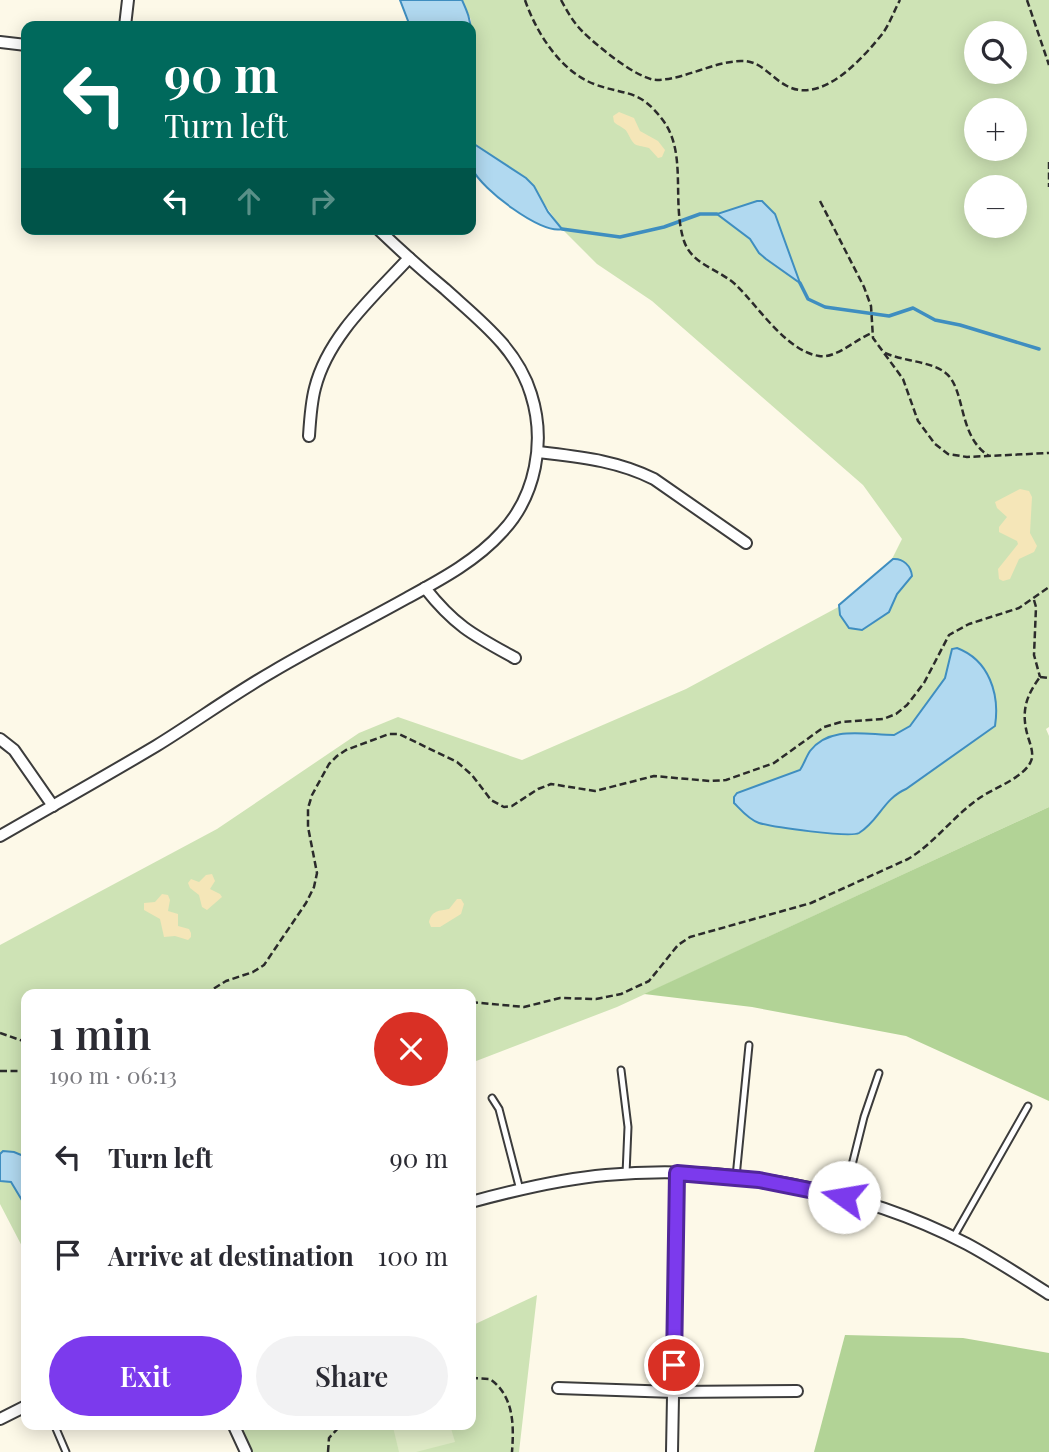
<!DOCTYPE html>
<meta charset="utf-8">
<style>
:root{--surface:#fff;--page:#f2f2f3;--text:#2b2b33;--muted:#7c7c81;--accent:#7c3aed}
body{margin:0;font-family:"Playfair Display",serif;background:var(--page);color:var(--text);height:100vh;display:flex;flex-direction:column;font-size:26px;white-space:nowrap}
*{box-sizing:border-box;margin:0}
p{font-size:23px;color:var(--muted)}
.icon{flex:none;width:38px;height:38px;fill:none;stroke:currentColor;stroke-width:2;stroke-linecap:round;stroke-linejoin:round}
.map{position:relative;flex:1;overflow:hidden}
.panel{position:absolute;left:21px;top:989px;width:455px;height:441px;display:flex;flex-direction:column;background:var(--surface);border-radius:14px;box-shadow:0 4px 18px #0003}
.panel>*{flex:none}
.guide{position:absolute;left:21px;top:21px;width:455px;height:214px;border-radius:14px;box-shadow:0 4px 18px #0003;background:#00695c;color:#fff;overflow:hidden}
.buttons{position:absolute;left:964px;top:21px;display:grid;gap:14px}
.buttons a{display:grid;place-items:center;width:63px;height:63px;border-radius:50%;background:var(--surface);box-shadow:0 4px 18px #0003;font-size:35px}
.pin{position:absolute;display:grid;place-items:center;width:60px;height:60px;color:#fff;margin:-30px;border:4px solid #fff;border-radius:50%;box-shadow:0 2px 7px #0007}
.me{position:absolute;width:77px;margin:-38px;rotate:283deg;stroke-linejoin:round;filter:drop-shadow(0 0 5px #0008)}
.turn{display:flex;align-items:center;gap:24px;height:147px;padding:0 28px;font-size:32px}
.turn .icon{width:91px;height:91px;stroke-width:2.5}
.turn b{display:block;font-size:49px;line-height:60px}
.lanes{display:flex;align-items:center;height:66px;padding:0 28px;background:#0003;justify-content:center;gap:35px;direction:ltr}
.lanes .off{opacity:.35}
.round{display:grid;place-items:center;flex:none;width:74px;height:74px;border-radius:37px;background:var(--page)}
.headline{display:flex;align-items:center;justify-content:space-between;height:119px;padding:0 28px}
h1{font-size:42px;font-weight:600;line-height:52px}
.cta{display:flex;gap:14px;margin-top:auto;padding:14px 28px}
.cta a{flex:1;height:80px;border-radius:42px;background:var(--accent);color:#fff;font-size:28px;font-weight:600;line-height:80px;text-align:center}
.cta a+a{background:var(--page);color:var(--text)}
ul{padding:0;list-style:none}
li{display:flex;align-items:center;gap:21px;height:98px;padding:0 28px}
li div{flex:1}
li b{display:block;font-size:26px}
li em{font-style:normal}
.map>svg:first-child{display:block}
.green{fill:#cee3b5;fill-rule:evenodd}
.forest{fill:#b2d396}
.sand{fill:#f5e6b8}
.pitch{fill:#dfebc6}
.water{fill:#b1d9f0;stroke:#3f8ec0;stroke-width:2}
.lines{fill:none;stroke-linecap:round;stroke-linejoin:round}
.stream{stroke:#3f8ec0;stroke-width:3.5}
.service-casing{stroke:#3c3c3c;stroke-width:9}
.minor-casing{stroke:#3c3c3c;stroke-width:14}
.path{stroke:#2b2b2b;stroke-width:2.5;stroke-dasharray:7 3.5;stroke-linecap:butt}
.service{stroke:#fff;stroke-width:5}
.minor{stroke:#fff;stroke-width:10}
.route-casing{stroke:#51269a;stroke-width:18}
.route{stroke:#7c3aed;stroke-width:12}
</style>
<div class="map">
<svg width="1049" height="1452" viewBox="0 0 1049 1452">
<rect width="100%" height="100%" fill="#fdf9e8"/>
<g class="green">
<path d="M462,0H1049V727L1046,729L1049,736V807L617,1007L471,1063V994H26V1254L0,1204V945L217,829L359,733L398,717L522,760L686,689L842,605L870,582L892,559L902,539L863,485L652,301L597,264L562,229L526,178L471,142V20ZM976,33H1015V72H976ZM976,110H1015V149H976ZM976,187H1015V226H976Z"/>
<polygon points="537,1295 519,1452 253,1452 240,1425 471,1424 471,1326"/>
</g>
<g class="forest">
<polygon points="1049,807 1049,1101 906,1036 752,1007 644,994"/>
<polygon points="845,1335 963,1338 1049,1353 1049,1452 814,1452"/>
</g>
<g class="sand">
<path d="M619,112L634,118L640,131L658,141L665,150L662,157L658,158L649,148C633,144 635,147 627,132C625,128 618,126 614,122L613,116Z"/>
<polygon points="1020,489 1029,491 1032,497 1030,533 1037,546 1034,552 1019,559 1010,579 1003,581 999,579 998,569 1018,544 1017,541 999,532 999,527 1007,517 997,508 995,502"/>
<polygon points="212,874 215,881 210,889 220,894 222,897 207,910 202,907 199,895 190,888 188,883 191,879 199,882 206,875"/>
<polygon points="162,894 168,895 170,900 168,911 178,914 178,926 189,929 191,933 191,937 188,940 175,936 164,937 160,919 144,910 144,903 155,902"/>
<path d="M457,899H461L464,904L461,914L440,927H431L429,922C432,910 439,911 449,909Z"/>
</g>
<polygon class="pitch" points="404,1424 450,1425 455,1442 416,1452 399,1452 393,1427"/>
<g class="water">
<path d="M400,0H462C467,11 471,20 471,33V26H410Z"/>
<path d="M471,142L526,178L534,186L548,212L562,229C541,235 481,188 473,170C469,162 471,151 471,142Z"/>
<polygon points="757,201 762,201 775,214 800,283 766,259 759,253 750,239 717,214"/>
<path d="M893,559C903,558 911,566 912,576L897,594L889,612L862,630L849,628L840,615L839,605Z"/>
<path d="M957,648C989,660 1000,694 995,726L906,789C883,799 879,821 859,833C850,838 772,827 759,823C749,820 741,810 734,803V797L737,793L800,770C804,764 806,757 810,751C830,725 866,735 894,735L910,726L945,678L952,649Z"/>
<polygon points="3,1151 14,1152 26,1157 26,1207 11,1182 0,1181 0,1154"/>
</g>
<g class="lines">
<g class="stream">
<polyline points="562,229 620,237 664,227 700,214 717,214"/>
<polyline points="800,283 808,299 825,307 889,316 913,308 935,320 960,325 1039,349"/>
</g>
<g class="service-casing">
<g id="service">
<polyline points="621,1070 628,1127 626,1174"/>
<polyline points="492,1098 499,1109 520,1190"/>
<polyline points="736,1177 749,1045"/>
<polyline points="844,1197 864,1117 879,1073"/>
<polyline points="953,1238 1028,1106"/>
<polyline points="54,1424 66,1452"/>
</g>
</g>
<g class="minor-casing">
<g id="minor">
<polyline points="125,26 128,0"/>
<polyline points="0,42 26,45"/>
<path d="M309,436C310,420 311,403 315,388C328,336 374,296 409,258"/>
<path d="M538,452C579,457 616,460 654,479L746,543"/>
<path d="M425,588C455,626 473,635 515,658"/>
<polyline points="0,739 14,750 53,806"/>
<path d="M0,836C52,806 104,777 156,746C195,722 232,695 272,672C316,646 362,623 407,598C440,580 476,561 502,532C536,496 546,441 531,394C517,348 479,320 445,289C422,270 400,250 378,229"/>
<path d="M471,1202C515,1190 560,1179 606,1175C727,1164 859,1188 967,1244C995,1259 1022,1277 1049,1294"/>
<polyline points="558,1388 674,1392 797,1391"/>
<polyline points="0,1419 26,1406"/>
<polyline points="233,1424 246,1452"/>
<polyline points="672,1452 677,1173"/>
</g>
</g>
<g class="path">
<path d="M525,0C536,32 560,71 594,84C626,96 638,88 662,119C688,152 671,201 684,241C692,265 719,269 736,285C758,306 786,351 819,356C836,359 856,339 872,333"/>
<path d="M561,0C567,11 573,22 582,31C596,45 638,80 657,80C686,79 712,62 741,61C761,60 771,78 787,86C822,105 864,57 883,33C890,23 894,11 900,0"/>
<polyline points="1027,0 1049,65"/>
<polyline points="1049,162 1049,187"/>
<polyline points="820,201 864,287 871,306 873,338 903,379 918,421 935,444 948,454 967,457 1049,453"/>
<path d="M885,353C903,361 927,361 943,371C967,386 956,435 989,456"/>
<polyline points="1034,600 1036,607 1034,655 1040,677"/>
<polyline points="1040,677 1049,678"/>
<polyline points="205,994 226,981 253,972 264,965 306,903 314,887 317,873 308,827 308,808 312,795 329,764 337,756 346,750 389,734 399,734 457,762 472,775 491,800 504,807 512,806 538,789 551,784 595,791 654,776 710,781 726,780 774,763 824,727 841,722 883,719 896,714 907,705 924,683 949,635 969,624 1019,608 1049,587"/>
<path d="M471,1002L524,1007L560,998L596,999L621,994L649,981L678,945L690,937L811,903L908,859C935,843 954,815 981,797C996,787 1028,776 1032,758C1033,751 1030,743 1028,737C1021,713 1025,697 1040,677"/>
<polyline points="0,1033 26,1042"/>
<polyline points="0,1071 26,1071"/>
<path d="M471,1378L490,1379C514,1396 514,1425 512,1452"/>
<polyline points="328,1452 329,1438 342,1424"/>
</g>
<use href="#service" class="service"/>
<use href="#minor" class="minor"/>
</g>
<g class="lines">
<g class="route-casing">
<polyline id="route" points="674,1365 677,1173 759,1180 844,1197"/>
</g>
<use href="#route" class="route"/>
</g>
</svg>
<div class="buttons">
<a><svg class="icon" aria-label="search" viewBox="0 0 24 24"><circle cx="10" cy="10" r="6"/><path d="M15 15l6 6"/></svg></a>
<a>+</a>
<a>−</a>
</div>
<div class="pin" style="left:674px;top:1365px;background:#d93025"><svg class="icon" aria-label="arrive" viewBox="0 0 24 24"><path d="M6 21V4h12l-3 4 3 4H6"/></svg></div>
<svg class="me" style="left:844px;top:1197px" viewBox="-20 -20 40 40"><circle r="19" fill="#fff"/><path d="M0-13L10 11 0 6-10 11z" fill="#7c3aed"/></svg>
<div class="guide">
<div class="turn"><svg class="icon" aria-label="left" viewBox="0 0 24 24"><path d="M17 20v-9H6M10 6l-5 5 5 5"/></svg><div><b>90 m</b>Turn left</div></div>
<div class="lanes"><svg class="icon" aria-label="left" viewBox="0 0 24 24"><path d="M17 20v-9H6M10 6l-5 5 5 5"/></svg><svg class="icon off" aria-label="ahead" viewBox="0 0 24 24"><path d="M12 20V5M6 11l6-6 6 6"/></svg><svg class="icon off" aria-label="right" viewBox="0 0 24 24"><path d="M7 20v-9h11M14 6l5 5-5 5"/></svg></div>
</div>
<section class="panel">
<div class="headline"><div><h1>1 min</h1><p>190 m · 06:13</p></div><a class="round" style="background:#d93025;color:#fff"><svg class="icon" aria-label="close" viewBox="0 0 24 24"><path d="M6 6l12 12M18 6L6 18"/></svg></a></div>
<ul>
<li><svg class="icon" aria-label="left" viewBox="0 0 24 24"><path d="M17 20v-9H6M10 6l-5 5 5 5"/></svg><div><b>Turn left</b></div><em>90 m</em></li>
<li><svg class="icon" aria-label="arrive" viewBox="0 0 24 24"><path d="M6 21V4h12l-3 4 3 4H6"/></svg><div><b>Arrive at destination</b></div><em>100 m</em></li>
</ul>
<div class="cta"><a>Exit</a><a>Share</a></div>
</section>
</div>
